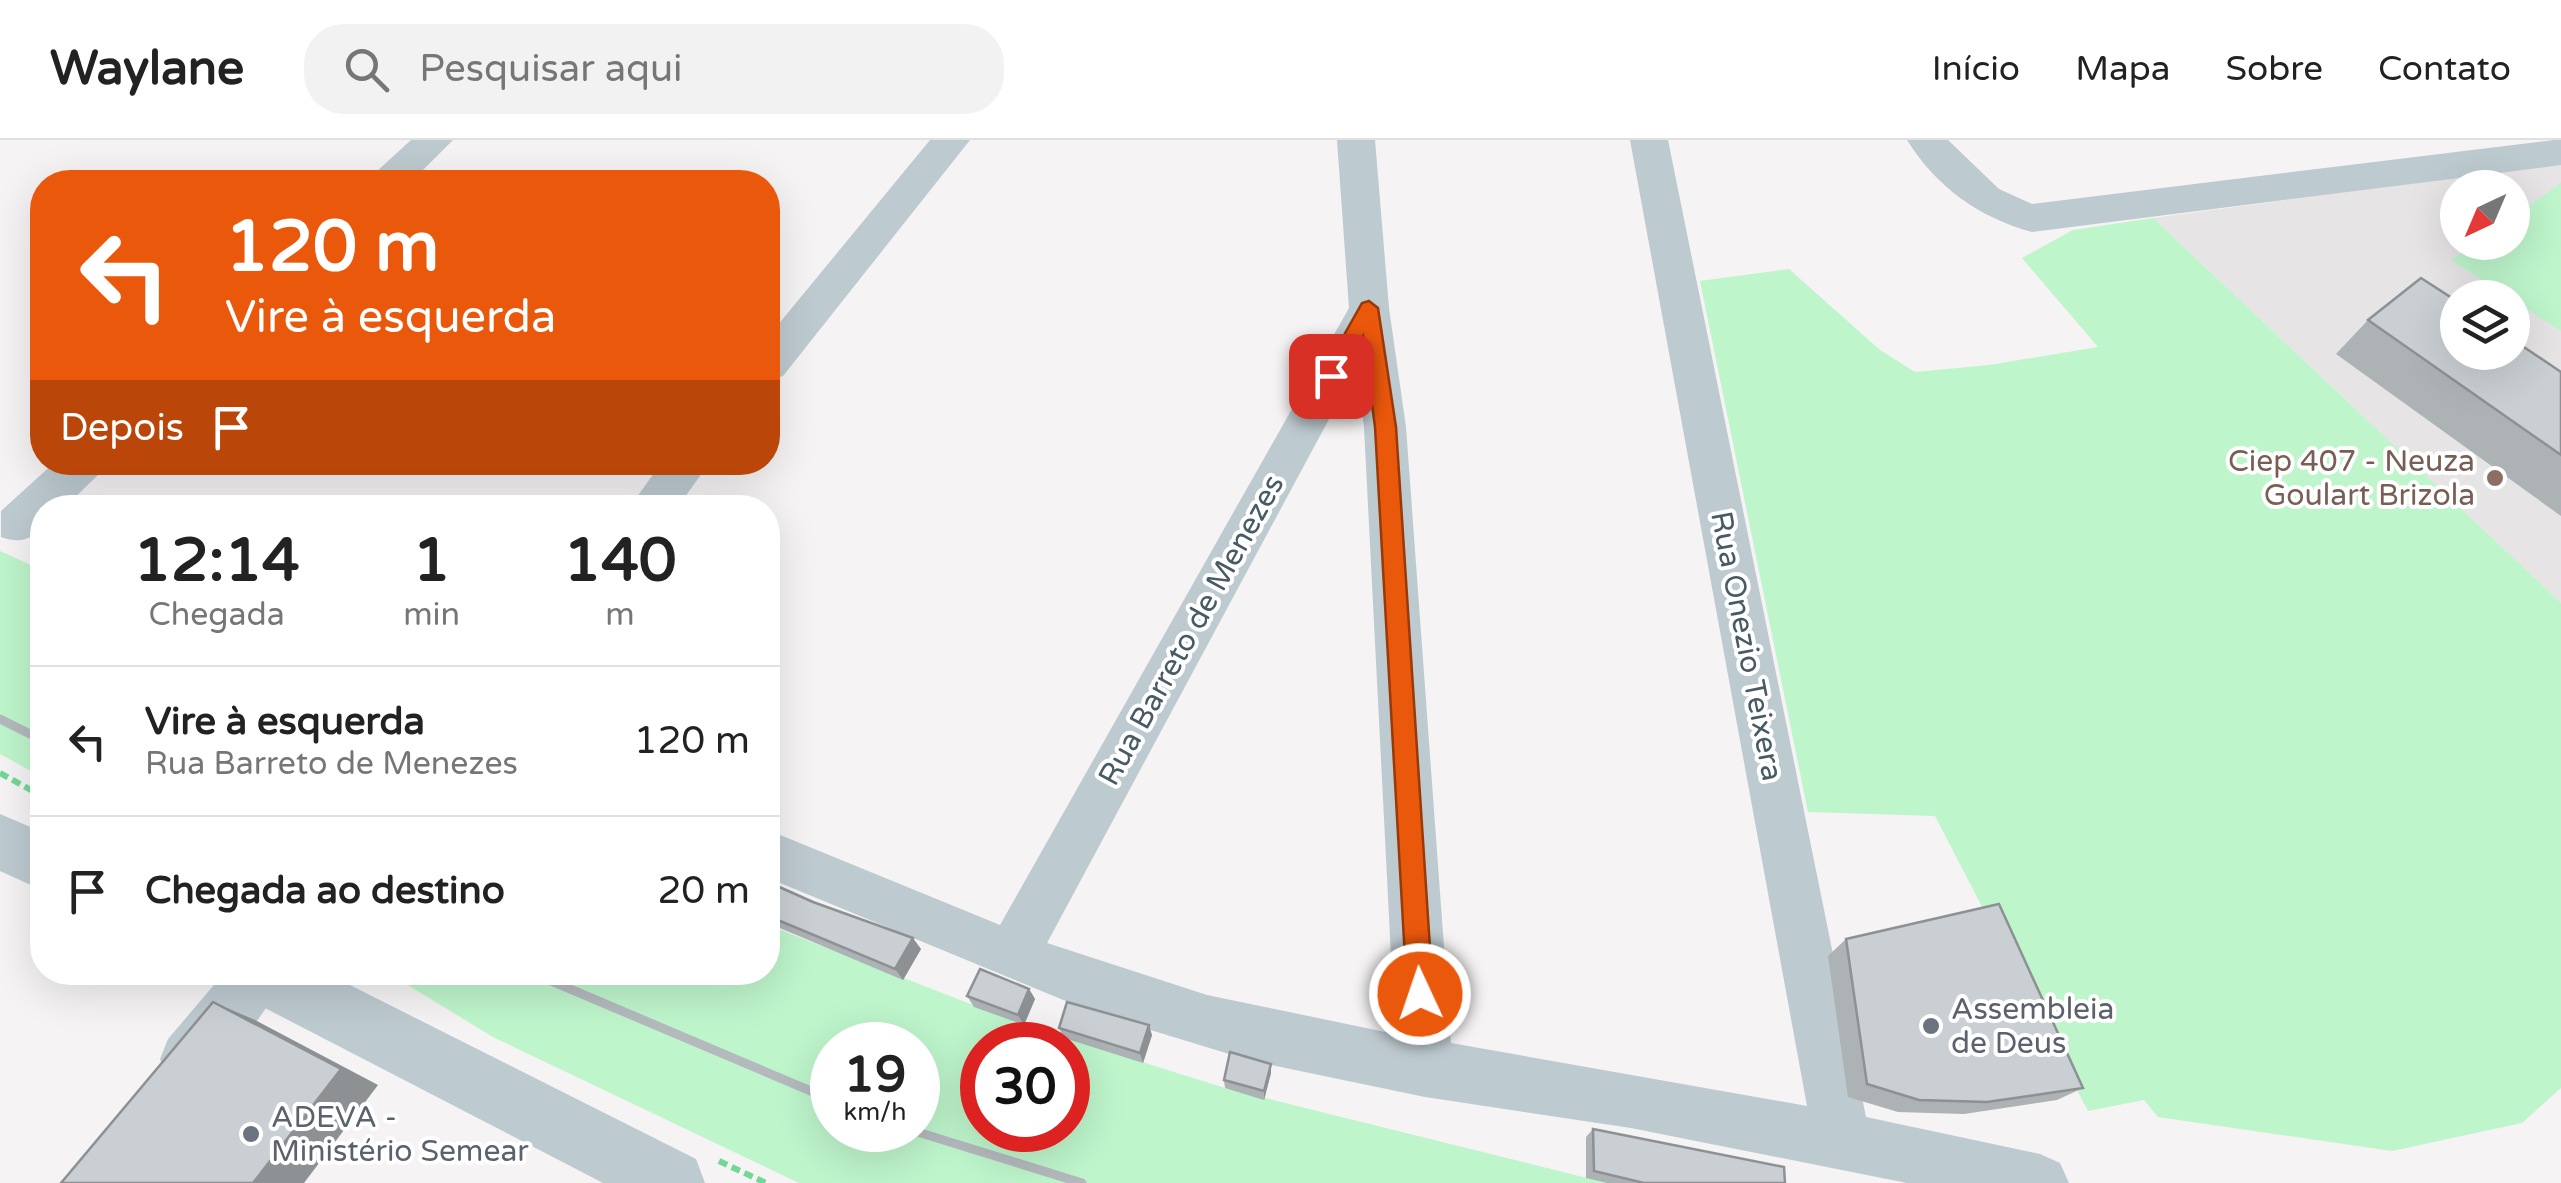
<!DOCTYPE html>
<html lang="pt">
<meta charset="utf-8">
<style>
:root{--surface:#fff;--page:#f2f2f2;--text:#222;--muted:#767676;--line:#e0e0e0}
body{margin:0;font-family:"Varela Round",sans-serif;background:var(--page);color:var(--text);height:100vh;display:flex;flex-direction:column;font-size:38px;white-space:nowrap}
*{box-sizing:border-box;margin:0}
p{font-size:32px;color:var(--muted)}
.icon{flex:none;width:55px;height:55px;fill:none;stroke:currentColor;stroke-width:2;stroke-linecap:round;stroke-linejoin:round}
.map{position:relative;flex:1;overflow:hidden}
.sheet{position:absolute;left:30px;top:355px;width:750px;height:490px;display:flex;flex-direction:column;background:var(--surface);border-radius:40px;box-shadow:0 10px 40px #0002}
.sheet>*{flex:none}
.hud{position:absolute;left:30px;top:30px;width:750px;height:305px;border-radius:40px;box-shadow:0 10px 40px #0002;background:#ea580c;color:#fff;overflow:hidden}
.needle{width:65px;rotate:224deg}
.tools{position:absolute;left:2440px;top:30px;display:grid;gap:20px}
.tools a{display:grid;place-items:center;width:90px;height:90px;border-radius:50%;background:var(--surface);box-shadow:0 10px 40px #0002;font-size:50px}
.speed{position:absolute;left:810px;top:882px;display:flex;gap:20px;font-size:50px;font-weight:700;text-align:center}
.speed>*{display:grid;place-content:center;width:130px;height:130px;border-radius:50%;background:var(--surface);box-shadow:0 10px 40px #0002;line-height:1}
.speed small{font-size:25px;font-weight:400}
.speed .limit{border:15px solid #d22;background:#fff;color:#111}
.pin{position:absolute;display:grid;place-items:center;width:85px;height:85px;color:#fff;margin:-42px;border-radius:20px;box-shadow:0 5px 15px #0006}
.me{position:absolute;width:110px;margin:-55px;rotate:357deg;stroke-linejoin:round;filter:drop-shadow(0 0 8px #0008)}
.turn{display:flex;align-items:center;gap:35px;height:210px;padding:0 30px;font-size:45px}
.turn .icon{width:130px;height:130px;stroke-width:2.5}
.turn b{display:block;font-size:70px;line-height:85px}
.then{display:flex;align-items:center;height:95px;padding:0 30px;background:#0003;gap:20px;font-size:38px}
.eta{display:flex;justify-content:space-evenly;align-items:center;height:170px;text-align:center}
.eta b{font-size:60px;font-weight:700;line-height:70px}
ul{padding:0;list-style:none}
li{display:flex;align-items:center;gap:30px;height:150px;padding:0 30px;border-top:2px solid var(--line)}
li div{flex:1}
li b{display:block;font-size:38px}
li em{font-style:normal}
header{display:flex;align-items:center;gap:60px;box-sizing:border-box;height:140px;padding:0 50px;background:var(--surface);border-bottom:2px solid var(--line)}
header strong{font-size:48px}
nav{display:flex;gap:55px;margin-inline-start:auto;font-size:35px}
.search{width:700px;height:90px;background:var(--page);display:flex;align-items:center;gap:25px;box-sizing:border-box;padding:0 35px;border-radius:40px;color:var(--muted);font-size:38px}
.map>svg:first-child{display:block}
.education{fill:#e6e4e5;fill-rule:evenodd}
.green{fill:#bef5cb;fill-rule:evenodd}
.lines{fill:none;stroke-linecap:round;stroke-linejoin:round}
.path{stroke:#72d896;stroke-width:6;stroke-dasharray:9 5;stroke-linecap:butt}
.minor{fill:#bdcad0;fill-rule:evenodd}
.tertiary{fill:#bdcad0;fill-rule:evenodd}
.rail{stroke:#b4b9be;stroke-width:9}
.wall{fill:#adb2b5}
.shaded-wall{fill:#8d9194}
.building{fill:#c9cfd3;stroke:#8d9194;stroke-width:2.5}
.route{fill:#ea580c;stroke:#983908;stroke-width:2.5}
.education-dot{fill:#8d6e63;stroke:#fff;stroke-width:4}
.worship-dot{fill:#6b7280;stroke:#fff;stroke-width:4}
.labels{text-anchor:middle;stroke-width:8;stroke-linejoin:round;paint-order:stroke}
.education-label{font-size:30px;fill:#785e54;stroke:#fff;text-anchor:end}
.street-label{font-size:30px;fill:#485a63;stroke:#fff}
.worship-label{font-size:30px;fill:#5b616d;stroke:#fff;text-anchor:start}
</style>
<header>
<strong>Waylane</strong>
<div class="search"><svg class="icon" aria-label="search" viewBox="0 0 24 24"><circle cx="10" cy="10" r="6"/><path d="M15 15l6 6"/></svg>Pesquisar aqui</div>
<nav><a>Início</a><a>Mapa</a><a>Sobre</a><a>Contato</a></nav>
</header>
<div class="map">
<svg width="2561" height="1043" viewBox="0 0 2561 1043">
<rect width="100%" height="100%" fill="#f5f3f3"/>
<path class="education" d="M2561,23V463L2153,78ZM2458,48H2512V102H2458ZM2458,158H2512V212H2458Z"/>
<g class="green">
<polygon points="2561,43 2561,191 2451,120 2476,103 2512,102 2513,77"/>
<polygon points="2153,78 2561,463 2561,948 2522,983 2392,1011 2158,977 2144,960 2088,971 1935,676 1808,672 1700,141 1789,129 1880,210 1915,232 1989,225 2098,207 2022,118 2073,90"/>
<polygon points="0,411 42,430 42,637 0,614"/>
<path d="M768,785L1024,885L1225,948L1607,1043H799L493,897L388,833L768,832ZM832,905H918V990H832ZM982,905H1068V990H982Z"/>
</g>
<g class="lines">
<g class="path">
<polyline points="0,633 42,656"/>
<polyline points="719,1021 766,1043"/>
</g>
<g class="minor">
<polygon points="411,0 453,0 411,42 369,42 375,33"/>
<polygon points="930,0 970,0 783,236 768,241 768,197"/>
<path d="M1337,0H1375L1389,168L1406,287L1451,903L1807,966L1630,0H1668L1866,977L2040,1014L2060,1023L2069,1043H1907L1631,988L1425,957L1252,921L1095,873L768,738V690L1000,785L1349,168ZM1356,229L1364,287L1395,894L1207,855L1047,803Z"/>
<path d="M1907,0H1948L1999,49L2032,64L2554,0H2561V25L2032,92C1980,78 1936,47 1907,0Z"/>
<path d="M55,322H106L99,334L64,368H42V388C29,401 19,403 1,397V371Z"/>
<polygon points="662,322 710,322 677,368 629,368"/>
<path d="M225,832L286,833C271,867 222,933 188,947L168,939L160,919L168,899Z"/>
</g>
<g class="tertiary">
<polygon points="0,674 42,692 42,750 0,731"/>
<polygon points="227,832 324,832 696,1019 705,1043 603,1043 236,853"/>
</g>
<g class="rail">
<polyline points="0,579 42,600"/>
<polyline points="530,832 832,960"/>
<polyline points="911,990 1082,1043"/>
</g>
</g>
<g class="wall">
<polygon points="2368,180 2561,232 2561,376 2336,214"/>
<polygon points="768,742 921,809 903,840 768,783"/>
<polygon points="1846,799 2083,948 2057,960 1964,974 1898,972 1848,957 1828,816"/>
<polygon points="1029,849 1035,859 1024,885 974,867 967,856"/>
<polygon points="1059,888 1152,895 1143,923 1064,898"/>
<polygon points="1271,933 1264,960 1225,948 1224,940"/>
<polygon points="1593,989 1785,1043 1607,1043 1586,1038 1586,997"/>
</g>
<g class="shaded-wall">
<polygon points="913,798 921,809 903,840 895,829"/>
<polygon points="1029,849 1035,859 1024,885 1018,875"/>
<polygon points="213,862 255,880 378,945 304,1043 253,1043"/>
<polygon points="1149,885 1152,895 1143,923 1140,913"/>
<polygon points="1271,924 1271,933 1264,960 1264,951"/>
</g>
<g class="building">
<polygon points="2421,138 2458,162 2458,212 2512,212 2512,199 2561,232 2561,315 2368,180"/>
<polygon points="768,742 813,762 913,798 895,829 768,776"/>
<polygon points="1999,764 2083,948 1987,962 1919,960 1867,944 1846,799"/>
<polygon points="980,829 1029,849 1018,875 967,856"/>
<polygon points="213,862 341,929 253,1043 61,1043"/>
<polygon points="1067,862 1149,885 1140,913 1059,888"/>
<polygon points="1230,912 1271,924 1264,951 1224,940"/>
<polygon points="1593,989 1784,1027 1785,1043 1644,1043 1594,1031"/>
</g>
<polygon class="route" points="1369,161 1378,168 1396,287 1433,854 1429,863 1420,866 1411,863 1407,854 1375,287 1363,196 1338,241 1324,241 1321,236 1362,163"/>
<circle class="education-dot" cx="2495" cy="338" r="10"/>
<g class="worship-dot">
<circle cx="1931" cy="886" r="10"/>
<circle cx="251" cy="994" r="10"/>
</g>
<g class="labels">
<g class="education-label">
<text x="2475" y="331">Ciep 407 - Neuza<tspan x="2475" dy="34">Goulart Brizola</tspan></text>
</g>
<g class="street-label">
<text transform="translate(1191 490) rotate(-61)" y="10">Rua Barreto de Menezes</text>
<text transform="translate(1747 506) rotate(79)" y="10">Rua Onezio Teixera</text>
</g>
<g class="worship-label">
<text x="1951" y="879">Assembleia<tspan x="1951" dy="34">de Deus</tspan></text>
<text x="271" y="987">ADEVA -<tspan x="271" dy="34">Ministério Semear</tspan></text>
</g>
</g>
</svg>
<div class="tools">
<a><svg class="needle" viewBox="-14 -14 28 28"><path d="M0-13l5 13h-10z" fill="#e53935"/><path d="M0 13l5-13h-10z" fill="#767676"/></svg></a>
<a><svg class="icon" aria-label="layers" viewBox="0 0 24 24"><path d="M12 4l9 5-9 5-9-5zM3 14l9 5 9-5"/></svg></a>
</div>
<div class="speed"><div>19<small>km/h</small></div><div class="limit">30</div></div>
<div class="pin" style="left:1331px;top:236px;background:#d93025"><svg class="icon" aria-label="arrive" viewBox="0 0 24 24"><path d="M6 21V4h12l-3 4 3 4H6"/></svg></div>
<svg class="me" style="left:1420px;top:854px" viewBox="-20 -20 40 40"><circle r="17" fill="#ea580c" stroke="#fff" stroke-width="3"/><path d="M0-11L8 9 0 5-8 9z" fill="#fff"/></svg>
<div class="hud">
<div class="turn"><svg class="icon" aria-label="left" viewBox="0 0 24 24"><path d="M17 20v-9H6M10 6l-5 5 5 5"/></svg><div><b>120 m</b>Vire à esquerda</div></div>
<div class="then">Depois<svg class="icon" aria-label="arrive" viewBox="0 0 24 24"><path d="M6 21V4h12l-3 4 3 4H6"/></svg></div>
</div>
<section class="sheet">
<div class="eta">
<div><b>12:14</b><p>Chegada</p></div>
<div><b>1</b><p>min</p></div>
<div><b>140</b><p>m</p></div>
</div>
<ul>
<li><svg class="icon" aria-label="left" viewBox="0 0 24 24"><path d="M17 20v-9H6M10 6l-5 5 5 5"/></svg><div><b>Vire à esquerda</b><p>Rua Barreto de Menezes</p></div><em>120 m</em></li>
<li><svg class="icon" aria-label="arrive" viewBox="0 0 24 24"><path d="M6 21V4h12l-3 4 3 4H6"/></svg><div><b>Chegada ao destino</b></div><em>20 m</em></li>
</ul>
</section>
</div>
